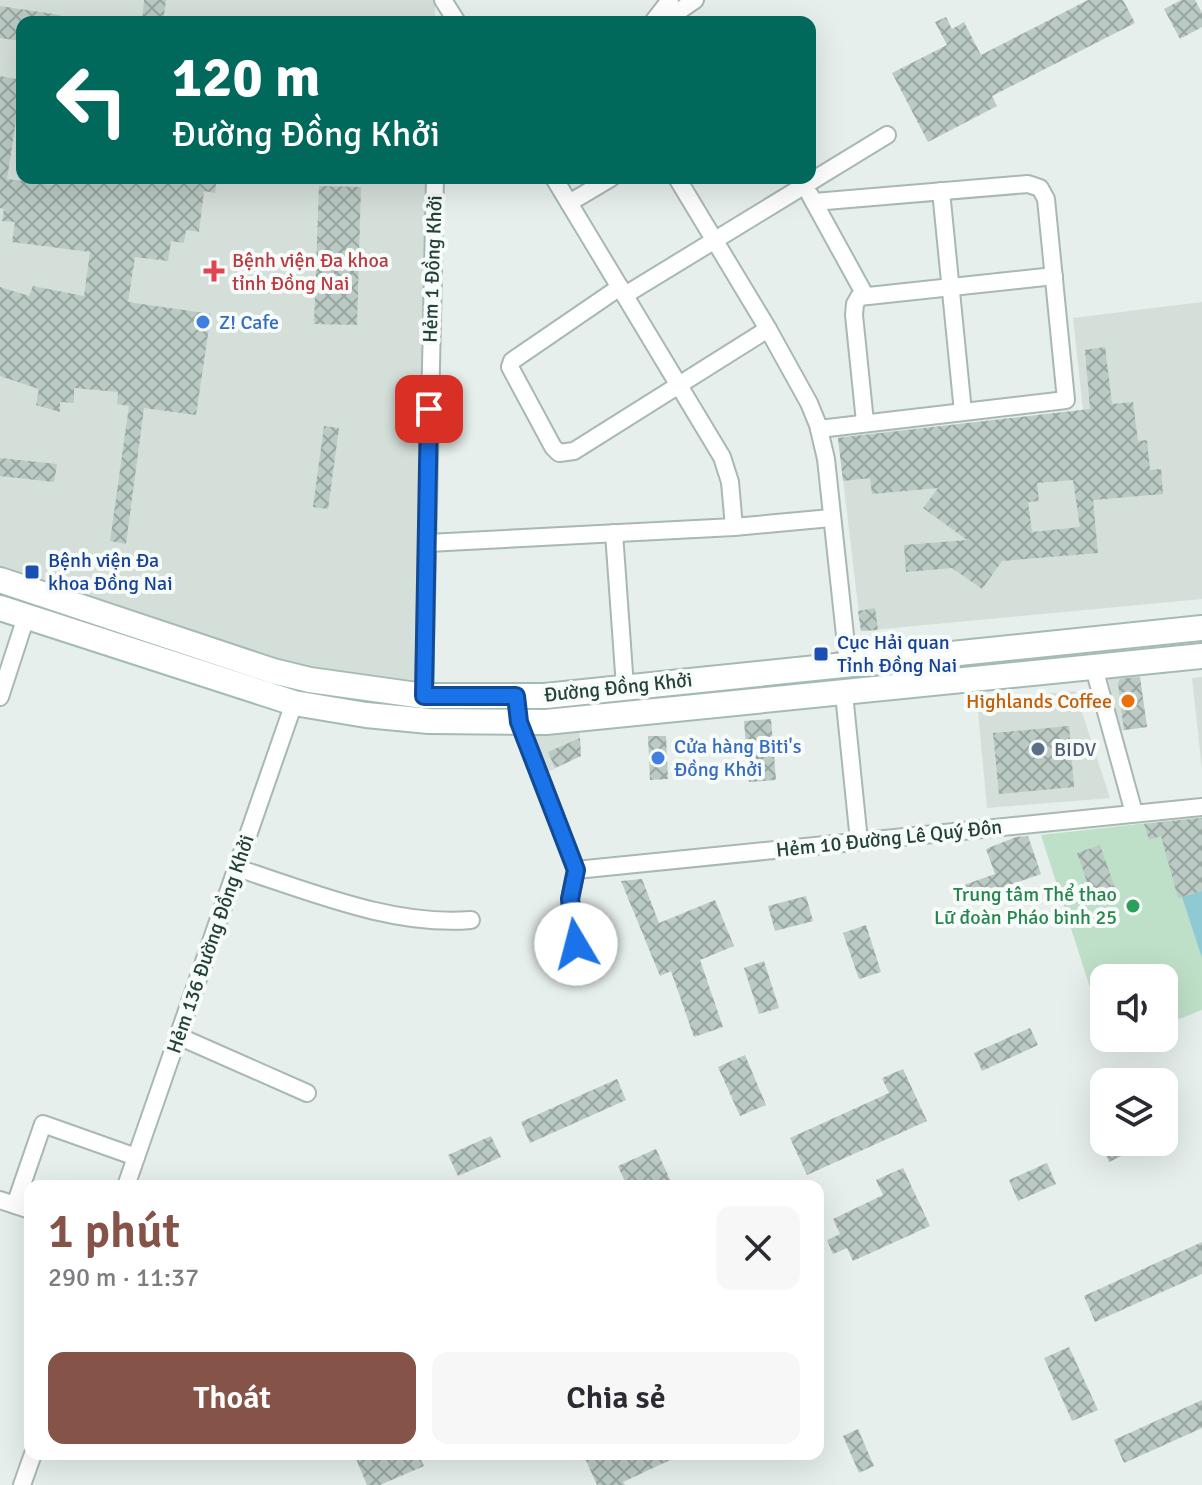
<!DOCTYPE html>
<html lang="vi">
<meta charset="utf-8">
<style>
:root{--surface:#fff;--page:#f7f7f7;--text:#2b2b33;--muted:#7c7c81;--accent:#855347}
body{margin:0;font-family:Signika,sans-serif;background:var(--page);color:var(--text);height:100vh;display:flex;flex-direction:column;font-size:30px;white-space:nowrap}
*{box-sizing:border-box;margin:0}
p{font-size:26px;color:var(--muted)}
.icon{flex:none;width:44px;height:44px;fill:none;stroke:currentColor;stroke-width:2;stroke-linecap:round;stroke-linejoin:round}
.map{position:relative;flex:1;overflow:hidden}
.drawer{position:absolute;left:24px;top:1180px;width:800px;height:280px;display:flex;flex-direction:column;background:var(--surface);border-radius:16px;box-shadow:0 8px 32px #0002}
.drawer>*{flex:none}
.banner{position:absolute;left:16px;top:16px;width:800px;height:168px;border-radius:16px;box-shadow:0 8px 32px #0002;background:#00695c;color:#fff;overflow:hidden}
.tools{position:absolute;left:1090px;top:964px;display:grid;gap:16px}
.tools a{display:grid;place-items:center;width:88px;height:88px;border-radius:16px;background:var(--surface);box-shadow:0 8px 32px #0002;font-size:40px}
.pin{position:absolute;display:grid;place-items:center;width:68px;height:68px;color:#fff;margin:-34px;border-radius:16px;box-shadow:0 4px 12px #0006}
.me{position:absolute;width:88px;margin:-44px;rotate:352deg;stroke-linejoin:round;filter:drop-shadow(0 0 6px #0008)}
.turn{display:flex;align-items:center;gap:28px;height:168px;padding:0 24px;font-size:36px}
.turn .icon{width:104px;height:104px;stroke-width:2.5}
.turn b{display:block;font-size:56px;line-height:68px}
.round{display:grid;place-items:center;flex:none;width:84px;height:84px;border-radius:16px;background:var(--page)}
.overview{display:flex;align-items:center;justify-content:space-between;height:136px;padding:0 24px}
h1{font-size:48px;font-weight:600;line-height:60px;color:var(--accent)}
.button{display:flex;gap:16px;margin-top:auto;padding:16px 24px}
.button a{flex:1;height:92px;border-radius:16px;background:var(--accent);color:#fff;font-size:32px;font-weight:600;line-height:92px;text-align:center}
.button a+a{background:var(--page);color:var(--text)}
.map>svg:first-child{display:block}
.built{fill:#d4dfda}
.pitch{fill:#bfe0c8}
.water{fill:#8ec9d4}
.building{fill:url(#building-cross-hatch);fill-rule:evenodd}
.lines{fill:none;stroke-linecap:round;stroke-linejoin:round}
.street-casing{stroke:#a8b8b2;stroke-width:20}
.secondary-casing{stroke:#a4bbb3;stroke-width:28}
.street{stroke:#fff;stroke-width:16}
.secondary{stroke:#fff;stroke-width:24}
.route-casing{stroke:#114b97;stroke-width:20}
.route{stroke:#1a73e8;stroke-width:14}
.health-dot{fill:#e0444e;stroke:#f7fbf9;stroke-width:3}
.shop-dot{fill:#3f7fe0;stroke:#f7fbf9;stroke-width:3}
.transit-dot{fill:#1a4fb4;stroke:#f7fbf9;stroke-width:3}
.food-dot{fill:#e8710a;stroke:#f7fbf9;stroke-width:3}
.service-dot{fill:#5c6f8a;stroke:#f7fbf9;stroke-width:3}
.leisure-dot{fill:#2e9e5b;stroke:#f7fbf9;stroke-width:3}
.labels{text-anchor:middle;stroke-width:8;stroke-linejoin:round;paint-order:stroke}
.health-label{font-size:20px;fill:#be3a42;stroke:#f7fbf9;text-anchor:start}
.street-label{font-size:20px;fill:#24423a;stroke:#f7fbf9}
.shop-label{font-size:20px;fill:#366cbe;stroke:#f7fbf9;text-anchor:start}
.transit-label{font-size:20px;fill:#164399;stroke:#f7fbf9;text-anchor:start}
.food-label{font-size:20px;fill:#c56008;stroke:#f7fbf9;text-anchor:end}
.service-label{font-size:20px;fill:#4e5e75;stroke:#f7fbf9;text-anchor:start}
.leisure-label{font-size:20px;fill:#27864d;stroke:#f7fbf9;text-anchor:end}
</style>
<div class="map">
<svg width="1202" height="1485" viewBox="0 0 1202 1485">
<defs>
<pattern id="building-cross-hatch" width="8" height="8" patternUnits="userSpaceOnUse" patternTransform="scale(2)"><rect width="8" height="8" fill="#bbcac4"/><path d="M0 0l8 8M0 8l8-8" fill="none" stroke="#98a6a0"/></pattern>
</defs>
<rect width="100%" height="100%" fill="#e6efeb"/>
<g class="built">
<polygon points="0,0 435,0 435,22 22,22 22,178 430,178 418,685 307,671 0,571"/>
<polygon points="1202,302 1202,599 861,631 838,437 1083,410 1073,318"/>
<polygon points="1139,671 1147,727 1120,731 1107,675"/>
<polygon points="1202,677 1202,769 1192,678"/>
<polygon points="1075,691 1110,798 987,808 977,701"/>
<polygon points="579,727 581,756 548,772 531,731"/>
</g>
<polygon class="pitch" points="1202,817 1202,1010 1164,1025 1164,978 1104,978 1104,1031 1041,835"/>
<polygon class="water" points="1202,891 1202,958 1182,897"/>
<g class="building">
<polygon points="144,0 166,0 163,22 142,22"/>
<polygon points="1088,0 1123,0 1135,23 992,96 997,106 928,142 892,73 947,45 935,22 946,17 952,29 964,22 981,55"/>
<polygon points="1181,0 1195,0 1202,13 1202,27 1180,39 1164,9"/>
<polygon points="0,6 60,15 60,22 22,22 22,41 0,38"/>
<polygon points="0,76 22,80 7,179 53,185 54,178 217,178 215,193 204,191 199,232 186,230 184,243 171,241 168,261 135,257 128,302 211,314 196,415 144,408 126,544 110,541 129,406 117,404 118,392 74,388 74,403 60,402 60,412 36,405 39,389 0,376 0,287 29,296 33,286 84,296 90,252 12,242 15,222 2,221 4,209 0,208"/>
<polygon points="319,186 361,187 357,325 314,324"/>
<path d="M1105,347L1112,404L1133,402L1138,441L1147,440L1150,470L1161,469L1163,494L1093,500L1098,553L1002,561L982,589L952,568L906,572L904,545L967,540L923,508L938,488L872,494L870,478L843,481L838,438L1090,409L1085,350ZM1073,480L1080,527L1032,532L1028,502L1039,501L1037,483Z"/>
<polygon points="324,426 339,428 328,509 313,507"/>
<polygon points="0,458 57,464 54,482 0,476"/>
<polygon points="875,608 878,630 861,631 858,611"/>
<polygon points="1140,677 1147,727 1124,730 1118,683 1120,679"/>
<polygon points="771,719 776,780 749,782 744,721"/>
<polygon points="1069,726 1074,787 999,794 993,733"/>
<polygon points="648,736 666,736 668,779 650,780"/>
<polygon points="580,738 581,756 555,768 548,752"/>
<polygon points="1202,818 1202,891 1178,898 1161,836 1149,840 1144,824"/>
<polygon points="1028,836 1041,874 992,891 994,896 971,904 964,885 995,874 986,849 1016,837"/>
<polygon points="1100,845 1116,891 1093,899 1077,853"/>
<polygon points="642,879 659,923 715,900 734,946 700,960 723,1027 694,1037 671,971 660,976 621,881"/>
<polygon points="806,896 813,921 775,931 768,906"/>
<polygon points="866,925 881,972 859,979 843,933"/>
<polygon points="764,961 779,1008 759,1014 744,968"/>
<polygon points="1030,1028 1038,1045 982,1071 974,1053"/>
<polygon points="745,1055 766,1105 740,1116 718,1067"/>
<polygon points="903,1069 927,1121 807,1175 790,1138 889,1093 882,1078"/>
<polygon points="617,1079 626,1100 530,1143 521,1122"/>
<polygon points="491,1136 501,1157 458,1176 448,1155"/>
<polygon points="1112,1142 1153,1142 1109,1162 1102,1146"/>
<polygon points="656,1149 673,1186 627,1186 618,1166"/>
<polygon points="1047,1163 1056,1184 1018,1201 1009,1180"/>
<polygon points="903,1168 930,1226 853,1261 847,1248 833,1254 827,1240 840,1234 833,1219 883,1195 876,1180"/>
<polygon points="1202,1242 1202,1274 1095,1322 1084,1296"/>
<polygon points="1069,1347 1098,1410 1072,1421 1044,1358"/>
<polygon points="1202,1400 1202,1428 1124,1463 1114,1440"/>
<polygon points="858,1429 874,1466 859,1473 843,1436"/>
<polygon points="354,1454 418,1454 424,1466 380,1485 367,1485"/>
<polygon points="583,1454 683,1454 623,1482 625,1485 597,1485"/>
</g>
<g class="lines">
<g class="street-casing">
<g id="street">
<polyline points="443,0 457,22"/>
<polyline points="653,22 670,0"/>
<polyline points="663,22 695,0"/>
<polyline points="554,178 722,457 730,482 734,527"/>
<polyline points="677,178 768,329 809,403 818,425 826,459 848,663"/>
<polyline points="941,191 963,412"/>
<polyline points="810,195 865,295"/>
<polyline points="814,202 1028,184 1040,188 1046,199 1066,400 819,429"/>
<polyline points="569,203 611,178"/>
<polyline points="620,287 512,361 510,367 553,447 559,453 574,451 768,329"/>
<polyline points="625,295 887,135"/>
<polyline points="865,422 854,315 855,304 859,297 1054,276"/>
<polyline points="614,533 625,687"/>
<polyline points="428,543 734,527 831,518"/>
<polyline points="1094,668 1134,813"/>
<polyline points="844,694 859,841"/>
<polyline points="424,696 435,178"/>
<polyline points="0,697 26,617"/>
<polyline points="519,722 576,870 570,899 570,915 576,944 582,958"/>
<path d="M237,868C309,891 394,927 471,920"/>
<polyline points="576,870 1202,807"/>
<polyline points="178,1036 307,1093"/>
<polyline points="126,1186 294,703"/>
<polyline points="0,1200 30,1210"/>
<polyline points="15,1205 43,1124 136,1157"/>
<polyline points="22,1485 33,1454"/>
</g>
</g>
<g class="secondary-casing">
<g id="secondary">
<polyline points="0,580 273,671 310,680 424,696 545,696 1202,628"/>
<polyline points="0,608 294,703 366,715 429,721 546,722 1202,656"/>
</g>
</g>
<use href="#street" class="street"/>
<use href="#secondary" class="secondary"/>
</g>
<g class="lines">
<g class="route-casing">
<polyline id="route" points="429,409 424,696 516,696 519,722 576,870 570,899 576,944"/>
</g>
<use href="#route" class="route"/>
</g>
<path class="health-dot" d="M210 259h8v8h8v8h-8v8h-8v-8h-8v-8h8z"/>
<g class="shop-dot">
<circle cx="203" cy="322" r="8"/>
<circle cx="658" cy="758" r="8"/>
</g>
<g class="transit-dot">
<rect x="24" y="564" width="16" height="16" rx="4"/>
<rect x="813" y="646" width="16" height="16" rx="4"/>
</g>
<circle class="food-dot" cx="1128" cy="701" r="8"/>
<circle class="service-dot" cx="1038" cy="749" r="8"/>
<circle class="leisure-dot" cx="1133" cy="906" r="8"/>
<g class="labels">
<g class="health-label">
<text x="232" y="267">Bệnh viện Đa khoa<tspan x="232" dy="23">tỉnh Đồng Nai</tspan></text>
</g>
<g class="street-label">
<text transform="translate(432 269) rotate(-88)" y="7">Hẻm 1 Đồng Khởi</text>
<text transform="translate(618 687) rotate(-6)" y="7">Đường Đồng Khởi</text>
<text transform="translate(889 838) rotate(-6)" y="7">Hẻm 10 Đường Lê Quý Đôn</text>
<text transform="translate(210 944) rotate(-71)" y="7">Hẻm 136 Đường Đồng Khởi</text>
</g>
<g class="shop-label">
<text x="219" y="329">Z! Cafe</text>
<text x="674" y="753">Cửa hàng Biti's<tspan x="674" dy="23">Đồng Khởi</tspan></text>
</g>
<g class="transit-label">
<text x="48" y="567">Bệnh viện Đa<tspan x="48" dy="23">khoa Đồng Nai</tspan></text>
<text x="837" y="649">Cục Hải quan<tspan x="837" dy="23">Tỉnh Đồng Nai</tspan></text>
</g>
<g class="food-label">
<text x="1112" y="708">Highlands Coffee</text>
</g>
<g class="service-label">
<text x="1054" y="756">BIDV</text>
</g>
<g class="leisure-label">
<text x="1117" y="901">Trung tâm Thể thao<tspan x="1117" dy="23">Lữ đoàn Pháo binh 25</tspan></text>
</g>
</g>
</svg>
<div class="tools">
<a><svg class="icon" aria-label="sound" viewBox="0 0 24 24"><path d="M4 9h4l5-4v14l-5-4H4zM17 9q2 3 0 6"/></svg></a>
<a><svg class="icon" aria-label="layers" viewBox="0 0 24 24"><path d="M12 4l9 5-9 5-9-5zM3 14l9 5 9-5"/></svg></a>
</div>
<div class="pin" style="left:429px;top:409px;background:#d93025"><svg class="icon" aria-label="arrive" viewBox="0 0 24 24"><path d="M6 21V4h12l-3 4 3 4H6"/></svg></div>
<svg class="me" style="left:576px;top:944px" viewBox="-20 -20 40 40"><circle r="19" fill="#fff"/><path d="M0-13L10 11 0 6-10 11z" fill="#1a73e8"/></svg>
<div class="banner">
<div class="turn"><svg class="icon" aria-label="left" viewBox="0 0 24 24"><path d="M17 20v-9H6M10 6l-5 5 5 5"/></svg><div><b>120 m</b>Đường Đồng Khởi</div></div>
</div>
<section class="drawer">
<div class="overview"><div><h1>1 phút</h1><p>290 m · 11:37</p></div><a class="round"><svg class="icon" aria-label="close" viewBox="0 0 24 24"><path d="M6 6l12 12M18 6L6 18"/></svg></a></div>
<div class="button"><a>Thoát</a><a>Chia sẻ</a></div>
</section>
</div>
